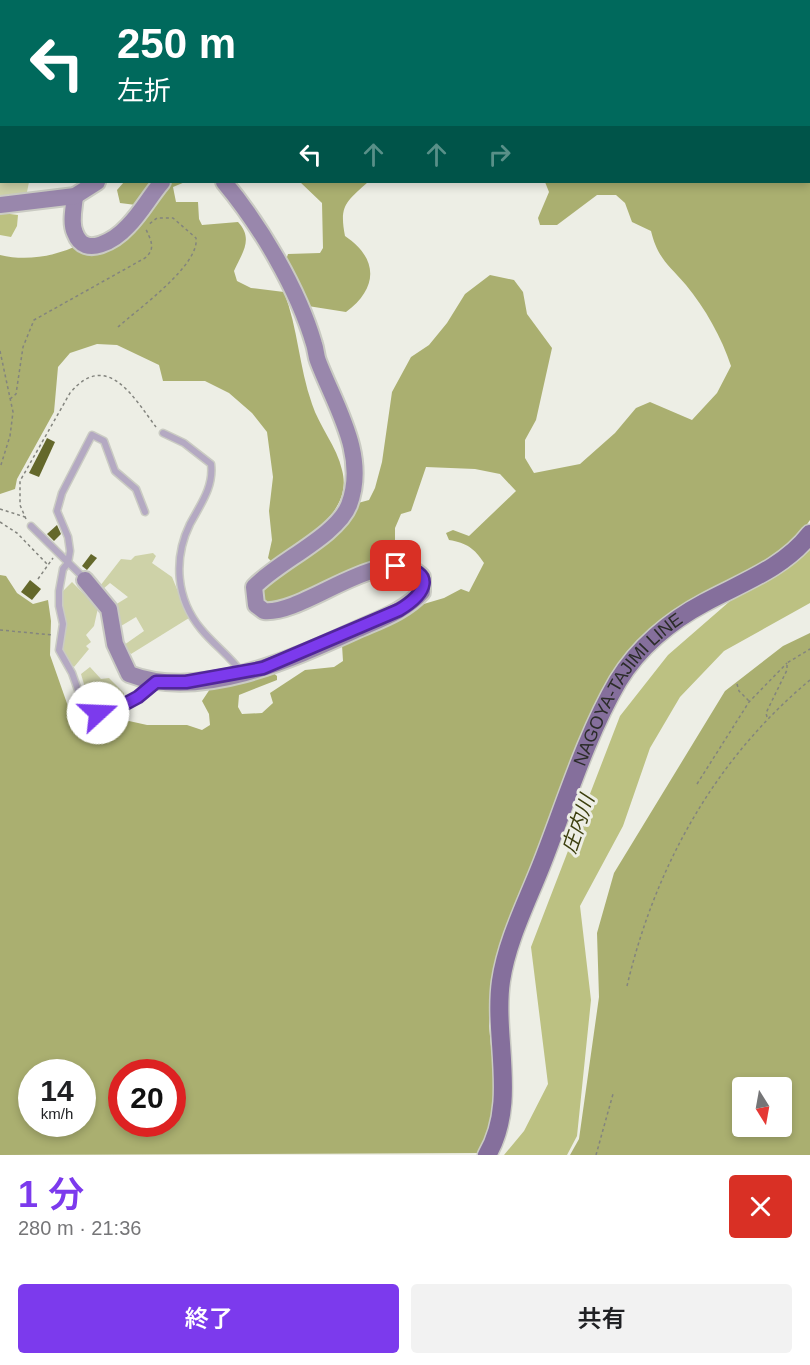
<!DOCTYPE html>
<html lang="ja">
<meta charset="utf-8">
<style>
:root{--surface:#fff;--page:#f2f2f2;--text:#202124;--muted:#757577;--accent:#7c3aed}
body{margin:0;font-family:Helvetica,"Noto Sans JP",sans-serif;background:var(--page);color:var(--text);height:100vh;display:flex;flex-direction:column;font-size:22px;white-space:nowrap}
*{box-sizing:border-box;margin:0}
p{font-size:20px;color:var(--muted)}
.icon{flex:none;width:33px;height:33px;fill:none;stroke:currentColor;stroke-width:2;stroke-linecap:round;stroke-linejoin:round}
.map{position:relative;height:1155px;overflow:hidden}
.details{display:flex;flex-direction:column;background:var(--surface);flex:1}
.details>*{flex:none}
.guide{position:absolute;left:0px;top:0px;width:810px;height:183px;box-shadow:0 3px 9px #0003;background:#00695c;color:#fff;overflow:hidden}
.needle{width:39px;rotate:169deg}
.tools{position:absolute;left:732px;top:1077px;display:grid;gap:12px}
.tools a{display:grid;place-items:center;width:60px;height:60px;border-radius:6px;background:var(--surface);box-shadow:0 3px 9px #0003;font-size:30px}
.speed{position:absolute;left:18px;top:1059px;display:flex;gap:12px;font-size:30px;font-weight:700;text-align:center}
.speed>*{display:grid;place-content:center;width:78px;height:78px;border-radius:50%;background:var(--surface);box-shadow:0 3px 9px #0003;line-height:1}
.speed small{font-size:15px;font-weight:400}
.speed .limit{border:9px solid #d22;background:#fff;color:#111}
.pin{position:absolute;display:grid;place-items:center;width:51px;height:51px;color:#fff;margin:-26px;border-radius:12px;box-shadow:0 3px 9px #0006}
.me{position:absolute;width:66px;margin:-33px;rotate:70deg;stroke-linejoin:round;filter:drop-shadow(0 0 4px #0008)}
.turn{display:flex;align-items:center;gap:21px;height:126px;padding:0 18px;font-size:27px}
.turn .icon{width:78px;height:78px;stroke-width:2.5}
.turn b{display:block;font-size:42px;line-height:51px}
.lanes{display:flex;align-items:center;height:57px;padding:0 18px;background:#0003;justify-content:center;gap:30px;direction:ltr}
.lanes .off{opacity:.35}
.round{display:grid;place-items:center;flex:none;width:63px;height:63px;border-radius:6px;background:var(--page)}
.overview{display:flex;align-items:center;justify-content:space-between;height:102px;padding:0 18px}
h1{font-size:36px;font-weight:600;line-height:45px;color:var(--accent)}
.button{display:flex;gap:12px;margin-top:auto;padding:12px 18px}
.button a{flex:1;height:69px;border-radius:6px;background:var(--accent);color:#fff;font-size:24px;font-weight:600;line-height:69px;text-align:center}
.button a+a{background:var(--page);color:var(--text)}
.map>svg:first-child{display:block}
.green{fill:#ced2a8}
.forest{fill:#aaaf70;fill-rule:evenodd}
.water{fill:#bcc182}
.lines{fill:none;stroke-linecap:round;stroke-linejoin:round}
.stream{stroke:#bcc182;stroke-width:3}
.building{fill:#64682b}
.lane-casing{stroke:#cacbc3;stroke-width:9}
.secondary-casing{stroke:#cacbc3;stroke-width:20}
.primary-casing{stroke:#cacbc3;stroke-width:21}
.path{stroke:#83847e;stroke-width:1.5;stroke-dasharray:3 3;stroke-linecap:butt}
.lane{stroke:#b4a9c2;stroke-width:6}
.secondary{stroke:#9987ac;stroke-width:16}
.primary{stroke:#856f9c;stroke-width:18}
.route-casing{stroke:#51269a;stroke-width:15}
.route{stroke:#7c3aed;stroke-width:10}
.labels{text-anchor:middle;stroke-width:6;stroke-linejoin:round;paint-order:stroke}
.street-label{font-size:18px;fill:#2b2c29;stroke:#edeee5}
.water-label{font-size:20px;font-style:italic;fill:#3c3f0e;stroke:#edeee5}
</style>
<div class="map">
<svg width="810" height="1155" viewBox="0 0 810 1155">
<rect width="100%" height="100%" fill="#edeee5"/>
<g class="green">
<polygon points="0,0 75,1 2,2 2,182 29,182 26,197 0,201"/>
<polygon points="153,553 156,556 152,563 172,577 189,618 131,654 124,645 144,631 136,617 121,626 115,624 115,605 128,597 110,583 103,589 100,586 121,559 131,560 135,556"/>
<path d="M72,582L98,608L94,626L86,635L91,642L86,646L89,649L74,667L62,654C62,644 66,636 65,626C65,614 61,604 62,592Z"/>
<polygon points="90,667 101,679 109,678 124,693 124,698 114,708 99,711 89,701 81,674"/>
</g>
<g class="forest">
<polygon points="93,0 480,0 476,2"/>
<path d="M763,0H810V520L799,536L768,561L637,643L515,907L491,980L489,1026L495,1086L494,1122L479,1153L0,1155V575L6,576L17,593L33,604L48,600L51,621L50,655L70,712L93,726L110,728L129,721L147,725H187L202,730L210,725L209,714L202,701L212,686L272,672L277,676V680L239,695L238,707L242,714L262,713L273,703L270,693L305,670L334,667L343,661L342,645L417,606L444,598L461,589L469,592L484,563C474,548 467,543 449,540L446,533L453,530L469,536L516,491L500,474L475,469L426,467L411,511L401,514L395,528V543L379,565L284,605H265L259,593L358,503L369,500L375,488L382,462L392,392L411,357L429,345L447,323L465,294L490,275L514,280L523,292L527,314L552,348L536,420L525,440V458L534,473L580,464L615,433L636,408L650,402L692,420L717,393L731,366C722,338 705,308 686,285C668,264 658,259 651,231L632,222L625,203L616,195H597L557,225H540L538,218L549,192L545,182H808V2ZM32,1072H82V1124H32ZM122,1072H172V1124H122Z"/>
<polygon points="124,182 155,182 136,205 120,203 117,190"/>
<path d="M169,182H185L173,187L176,202H198L199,219L202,225L238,222C254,239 242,253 234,271L237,281L251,288L284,292C298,328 299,367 312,404C319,426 337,447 342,470C354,514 301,541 271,561L268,558L272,540L269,511L273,477L267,432L252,413L229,393L205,381H163L159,365L117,345L97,344L70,353L58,367L54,412L17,479L15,489L0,494V255C25,261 51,257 74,247C89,251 99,255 113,248Z"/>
<path d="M300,182H368C346,202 339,205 345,236C379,259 378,288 346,312L308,306L286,260L288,254L320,253L323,248L322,203Z"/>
<path d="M810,633V1155H570L579,1139L599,997L597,933L614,873L725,691L783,646ZM742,1088H782V1126H742Z"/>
</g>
<g class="water">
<polygon points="0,0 52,1 2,2 1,108"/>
<polygon points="10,211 10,214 18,215 17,226 11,237 0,235 0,212"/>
<polygon points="810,546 810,603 724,651 680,697 650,748 623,826 580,906 591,1000 577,1136 567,1155 504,1155 524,1131 548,1084 531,947 620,716 668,655 737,595"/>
</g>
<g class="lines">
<g class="stream">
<polyline points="602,0 605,2"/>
<polyline points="490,2 492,0"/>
<polyline points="704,2 705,0"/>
</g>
</g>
<g class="building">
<polygon points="47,438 55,442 39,477 29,473"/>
<polygon points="57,525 61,534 54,541 47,534"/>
<polygon points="91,554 97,558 87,570 82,566"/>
<polygon points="30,580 41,589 32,600 21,592"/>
</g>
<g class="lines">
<g class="lane-casing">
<g id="lane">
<path d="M163,433L184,443L211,464C214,487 200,505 190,524C173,559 176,599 201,629C214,645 230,656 242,673"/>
<polyline points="145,512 136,489 115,471 104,441 92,435 62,493 57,511 68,537 70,551 68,563 63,569 59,591 59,606 63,624 59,650 72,673 78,690 98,713 108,713 155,684"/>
<polyline points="31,526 84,578"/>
</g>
</g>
<g class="secondary-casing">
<g id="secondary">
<polyline points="86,0 87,2"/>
<polyline points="734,2 734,0"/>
<path d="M75,196C74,208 70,222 75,233C85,260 116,239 128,226C141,213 150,196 162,182"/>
<polyline points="0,205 75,196 97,182"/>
<path d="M85,580L109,609L115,644L129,674C199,701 290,660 354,631C378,620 404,612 422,592V577C385,539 306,615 264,611L256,605L254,587C277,562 337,536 349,505C368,455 335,406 318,361C316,356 316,350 314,344C298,289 260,225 224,182"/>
</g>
</g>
<g class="primary-casing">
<g id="primary">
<path id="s1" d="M487,1155C518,1103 493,1037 501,981C507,940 528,900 543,861C566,802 586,736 618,681C638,648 670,621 704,603C741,583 784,568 810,534"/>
</g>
</g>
<g class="path">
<polyline points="62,0 64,2"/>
<polyline points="182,2 184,0"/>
<polyline points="379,2 381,0"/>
<polyline points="0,113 2,114"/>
<polyline points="0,140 2,139"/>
<path d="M118,327C138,309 200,265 196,238L173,218H157L148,225"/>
<polyline points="0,351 13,412 10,436 0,468"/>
<path d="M10,399L16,394L23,347L34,320L145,258C157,248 150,239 145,227"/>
<polyline points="0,509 25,517"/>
<path d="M26,519L20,505V481L70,393C107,349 134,398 156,427"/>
<polyline points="0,522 17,533 48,565"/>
<polyline points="38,579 53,558"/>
<polyline points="0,630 53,635"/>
<polyline points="737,684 739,691 749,701"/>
<polyline points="767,717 766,713 787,670 787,663 810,649"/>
<polyline points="697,784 749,702 787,663"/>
<path d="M627,986C655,867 715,759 810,680"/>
<polyline points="596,1155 613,1094"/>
</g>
<use href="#lane" class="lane"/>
<use href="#secondary" class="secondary"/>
<use href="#primary" class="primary"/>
</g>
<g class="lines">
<g class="route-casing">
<path id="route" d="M98,713H108L138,697L156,682H186L263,668L399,610C426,594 438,571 396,566"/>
</g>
<use href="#route" class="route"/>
</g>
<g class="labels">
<g class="street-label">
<text dy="6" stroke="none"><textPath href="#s1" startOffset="498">NAGOYA-TAJIMI LINE</textPath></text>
</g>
<g class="water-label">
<text transform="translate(578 824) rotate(-71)" y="7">庄内川</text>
</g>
</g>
</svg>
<div class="tools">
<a><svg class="needle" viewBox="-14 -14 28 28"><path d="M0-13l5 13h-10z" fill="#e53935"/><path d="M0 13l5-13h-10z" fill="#757577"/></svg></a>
</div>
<div class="speed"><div>14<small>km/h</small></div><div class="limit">20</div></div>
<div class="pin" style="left:396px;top:566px;background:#d93025"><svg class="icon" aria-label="arrive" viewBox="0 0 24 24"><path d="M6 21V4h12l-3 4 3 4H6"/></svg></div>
<svg class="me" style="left:98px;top:713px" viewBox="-20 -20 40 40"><circle r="19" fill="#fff"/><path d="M0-13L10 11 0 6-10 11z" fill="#7c3aed"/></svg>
<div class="guide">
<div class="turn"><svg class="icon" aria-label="left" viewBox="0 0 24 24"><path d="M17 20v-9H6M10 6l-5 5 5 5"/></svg><div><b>250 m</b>左折</div></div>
<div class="lanes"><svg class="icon" aria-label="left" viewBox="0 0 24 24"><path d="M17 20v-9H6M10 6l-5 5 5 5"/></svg><svg class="icon off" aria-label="ahead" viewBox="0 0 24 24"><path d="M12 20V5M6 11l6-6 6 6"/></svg><svg class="icon off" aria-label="ahead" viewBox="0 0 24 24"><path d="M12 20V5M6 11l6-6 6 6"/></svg><svg class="icon off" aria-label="right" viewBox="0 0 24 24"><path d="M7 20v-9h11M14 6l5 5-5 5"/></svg></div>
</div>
</div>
<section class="details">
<div class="overview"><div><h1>1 分</h1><p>280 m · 21:36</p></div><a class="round" style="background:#d93025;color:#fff"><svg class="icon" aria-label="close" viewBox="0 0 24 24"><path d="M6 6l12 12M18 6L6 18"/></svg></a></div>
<div class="button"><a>終了</a><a>共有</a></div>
</section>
